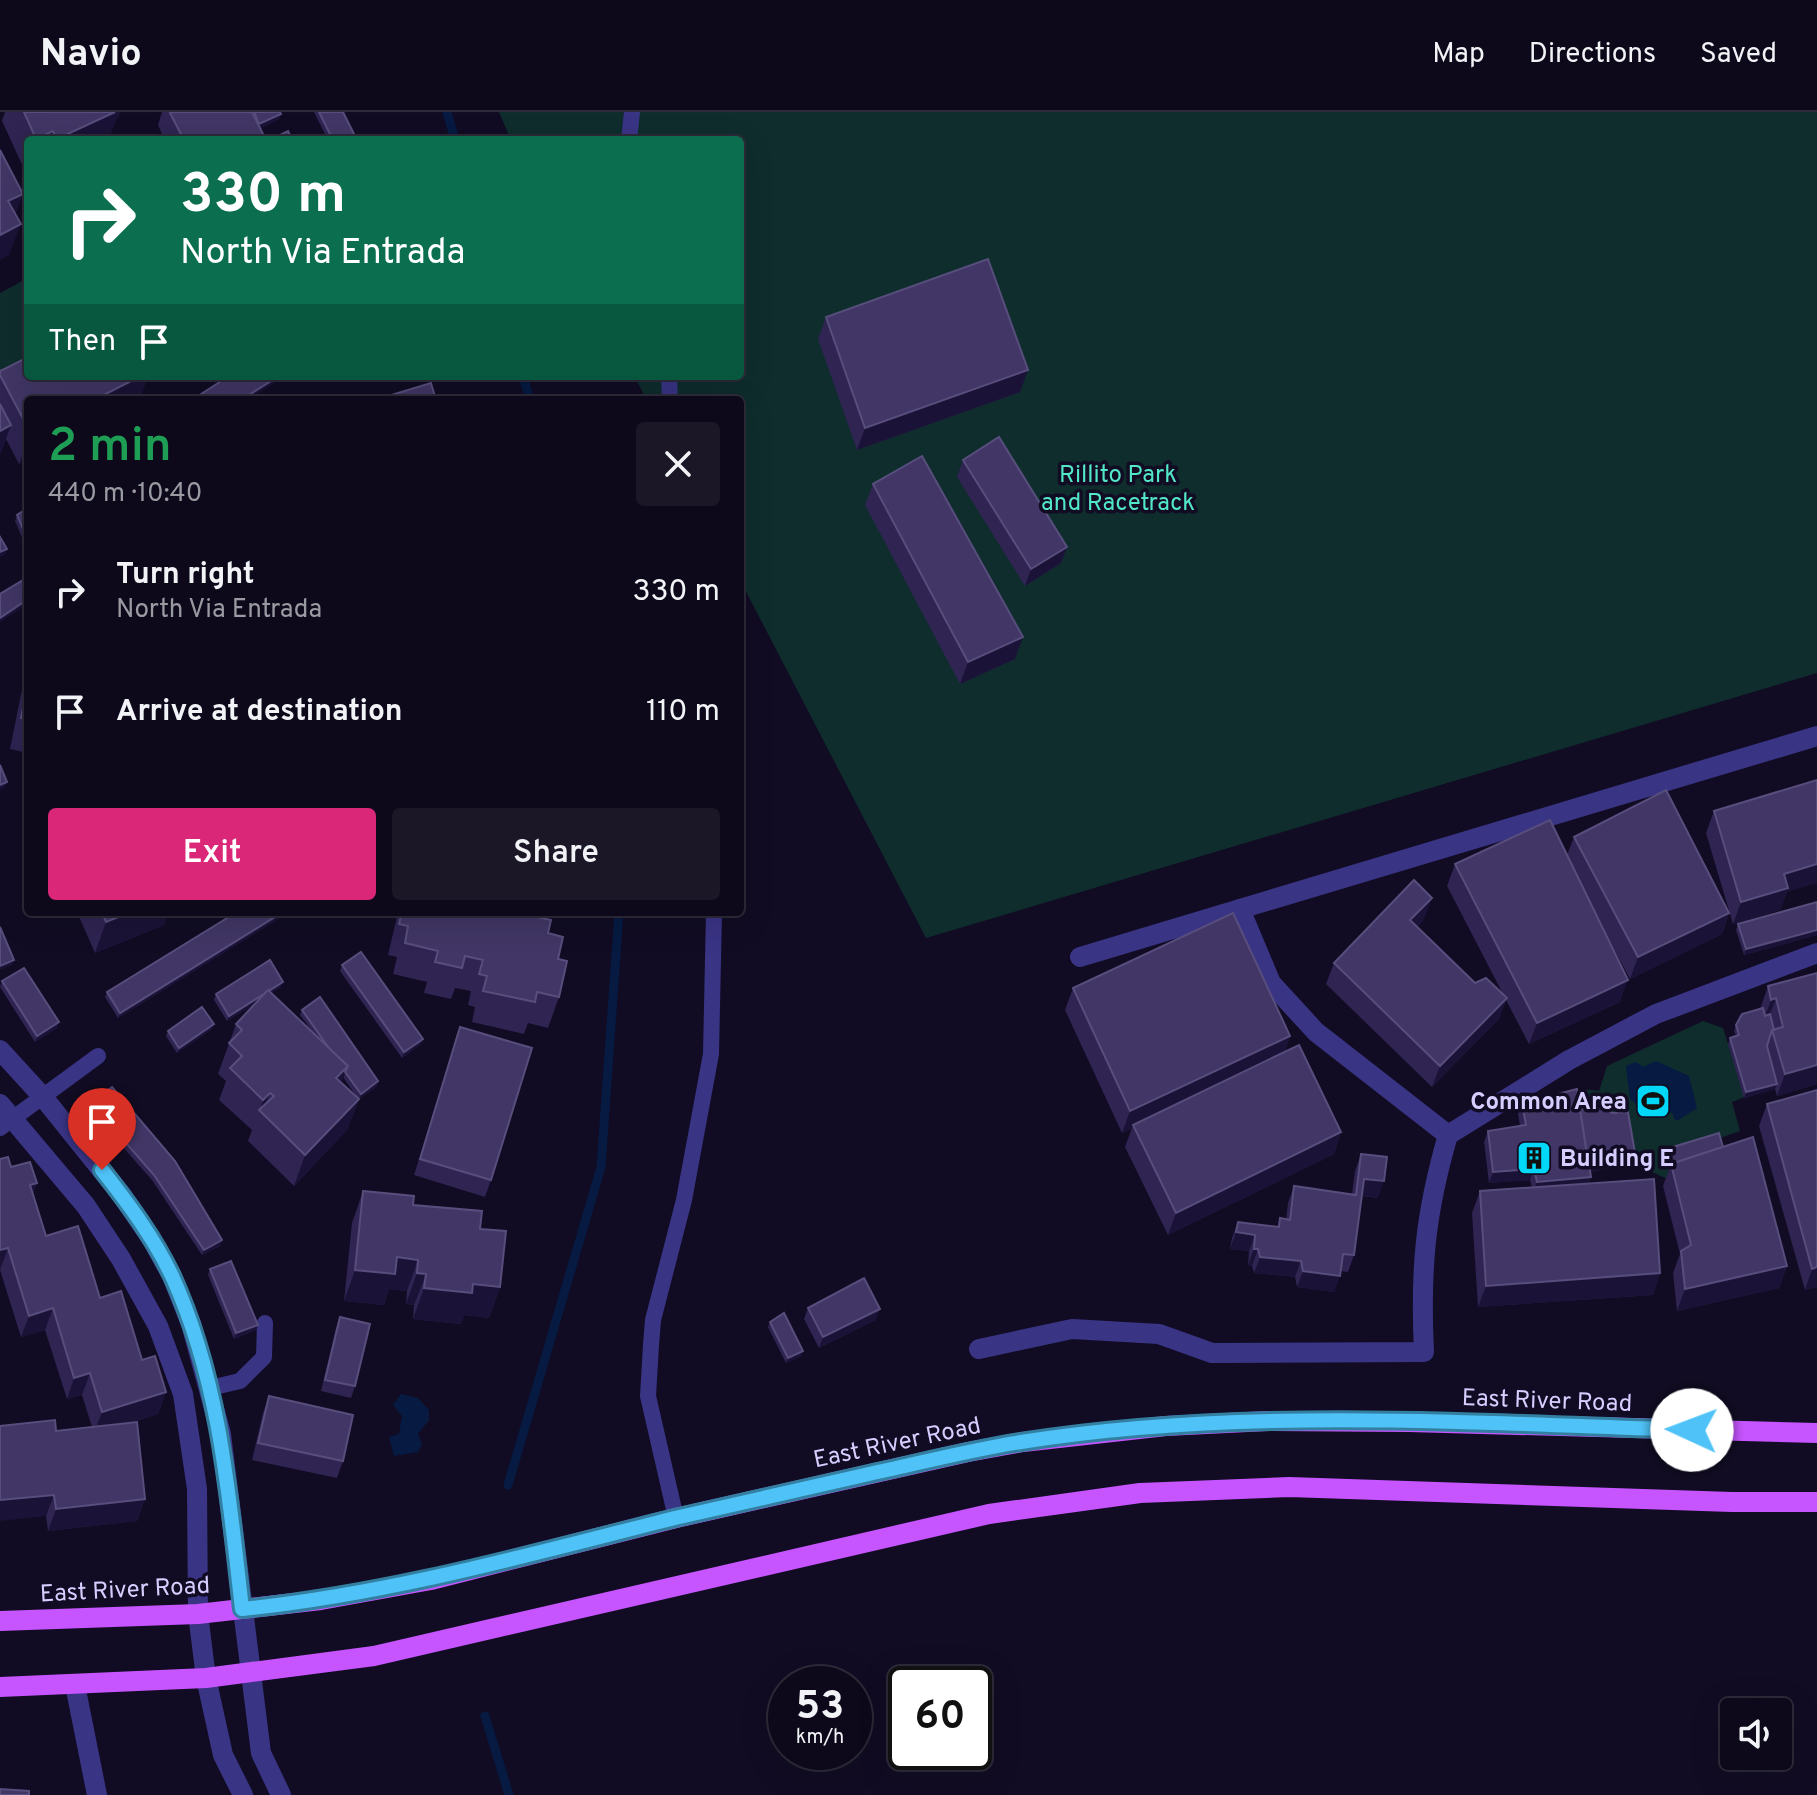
<!DOCTYPE html>
<meta charset="utf-8">
<style>
:root{--surface:#0d091a;--page:#1b1727;--text:#f1f3f6;--muted:#9a9aa2;--line:#2d2a39;--accent:#db2777}
body{margin:0;font-family:Overpass,sans-serif;background:var(--page);color:var(--text);height:100vh;display:flex;flex-direction:column;font-size:30px;white-space:nowrap}
*{box-sizing:border-box;margin:0}
p{font-size:26px;color:var(--muted)}
.icon{flex:none;width:44px;height:44px;fill:none;stroke:currentColor;stroke-width:2;stroke-linecap:round;stroke-linejoin:round}
.map{position:relative;flex:1;overflow:hidden}
.side{position:absolute;left:24px;top:284px;width:720px;height:520px;display:flex;flex-direction:column;background:var(--surface);border-radius:8px;box-shadow:0 8px 32px #0002,0 0 0 2px var(--line)}
.side>*{flex:none}
.guide{position:absolute;left:24px;top:24px;width:720px;height:244px;border-radius:8px;box-shadow:0 8px 32px #0002,0 0 0 2px var(--line);background:#0b6e4f;color:#fff;overflow:hidden}
.tools{position:absolute;left:1720px;top:1586px;display:grid;gap:16px}
.tools a{display:grid;place-items:center;width:72px;height:72px;border-radius:8px;background:var(--surface);box-shadow:0 8px 32px #0002,0 0 0 2px var(--line);font-size:40px}
.speed{position:absolute;left:768px;top:1554px;display:flex;gap:16px;font-size:40px;font-weight:700;text-align:center}
.speed>*{display:grid;place-content:center;width:104px;height:104px;border-radius:50%;background:var(--surface);box-shadow:0 8px 32px #0002,0 0 0 2px var(--line);line-height:1}
.speed small{font-size:20px;font-weight:400}
.speed .limit{border:4px solid #111;border-radius:12px;background:#fff;color:#111}
.pin{position:absolute;display:grid;place-items:center;width:68px;height:68px;color:#fff;margin:-82px -34px;border-radius:50% 50% 50% 0;rotate:-45deg;box-shadow:0 0 8px #0007}
.pin .icon{rotate:45deg}
.me{position:absolute;width:88px;margin:-44px;rotate:272deg;stroke-linejoin:round;filter:drop-shadow(0 0 6px #0008)}
.turn{display:flex;align-items:center;gap:28px;height:168px;padding:0 24px;font-size:36px}
.turn .icon{width:104px;height:104px;stroke-width:2.5}
.turn b{display:block;font-size:56px;line-height:68px}
.then{display:flex;align-items:center;height:76px;padding:0 24px;background:#0003;gap:16px;font-size:30px}
.round{display:grid;place-items:center;flex:none;width:84px;height:84px;border-radius:8px;background:var(--page)}
.overview{display:flex;align-items:center;justify-content:space-between;height:136px;padding:0 24px}
h1{font-size:48px;font-weight:600;line-height:60px;color:#1e9e55}
.cta{display:flex;gap:16px;margin-top:auto;padding:16px 24px}
.cta a{flex:1;height:92px;border-radius:8px;background:var(--accent);color:#fff;font-size:32px;font-weight:600;line-height:92px;text-align:center}
.cta a+a{background:var(--page);color:var(--text)}
ul{padding:0;list-style:none}
li{display:flex;align-items:center;gap:24px;height:120px;padding:0 24px}
li div{flex:1}
li b{display:block;font-size:30px}
li em{font-style:normal}
header{display:flex;align-items:center;gap:48px;box-sizing:border-box;height:112px;padding:0 40px;background:var(--surface);border-bottom:2px solid var(--line)}
header strong{font-size:38px}
nav{display:flex;gap:44px;margin-inline-start:auto;font-size:28px}
.map>svg:first-child{display:block}
.green{fill:#0f2d2d}
.water{fill:#061a42}
.lines{fill:none;stroke-linecap:round;stroke-linejoin:round}
.stream{stroke:#061a42;stroke-width:9}
.service{stroke:#3a3485;stroke-width:16}
.minor{stroke:#3a3485;stroke-width:20}
.primary{stroke:#c655ff;stroke-width:20}
.wall{fill:#2f2452;fill-rule:evenodd}
.shaded-wall{fill:#1b1337}
.building{fill:#413665;stroke:#584e7d;stroke-width:2}
.route-casing{stroke:#337fa1;stroke-width:20}
.route{stroke:#4fc3f7;stroke-width:14}
.labels{text-anchor:middle;stroke-width:7;stroke-linejoin:round;paint-order:stroke}
.park-label{font-size:24px;fill:#52e7c7;stroke:#110c23}
.poi-label{font-size:24px;font-weight:bold;fill:#d6ceff;stroke:#110c23;text-anchor:end}
.street-label{font-size:24px;fill:#d6ceff;stroke:#110c23}
</style>
<header>
<strong>Navio</strong>
<nav><a>Map</a><a>Directions</a><a>Saved</a></nav>
</header>
<div class="map">
<svg width="1817" height="1683" viewBox="0 0 1817 1683">
<rect width="100%" height="100%" fill="#110c23"/>
<g class="green">
<polygon points="499,0 1817,0 1817,561 926,826 740,468 740,288 647,288 634,264 740,264 740,28 511,28"/>
<polygon points="28,166 28,258 0,272 0,181"/>
<polygon points="1703,909 1723,916 1745,985 1732,990 1740,1019 1717,1027 1672,1069 1634,1052 1626,1005 1575,1003 1573,988 1583,977 1599,979 1607,954"/>
</g>
<g class="water">
<polygon points="1656,949 1689,964 1697,996 1677,1009 1673,1005 1674,1003 1653,985 1638,994 1630,987 1626,954 1636,950 1643,955"/>
<polygon points="401,1282 418,1286 429,1298 429,1308 418,1322 422,1333 418,1340 394,1344 389,1325 399,1322 402,1304 393,1293"/>
</g>
<g class="lines">
<g class="stream">
<polyline points="447,0 455,28"/>
<polyline points="523,264 530,288"/>
<polyline points="508,1373 601,1055 619,800"/>
<polyline points="485,1604 509,1683"/>
</g>
<g class="service">
<polyline points="629,28 632,0"/>
<polyline points="669,264 670,288"/>
<polyline points="0,1016 98,944"/>
<polyline points="210,1276 240,1269 264,1245 265,1211"/>
<polyline points="676,1406 648,1284 651,1233 653,1208 684,1088 711,942 714,800"/>
</g>
<g class="minor">
<polyline points="1240,797 1271,871 1316,920 1448,1023"/>
<polyline points="1080,845 1817,624"/>
<polyline points="0,938 43,985 121,1082 151,1126 172,1164 191,1212 221,1322 261,1641 281,1683"/>
<polyline points="0,992 86,1094 121,1147 158,1214 183,1282 197,1377 198,1502 206,1566 223,1643 243,1683"/>
<path d="M979,1237L1072,1217L1159,1222L1212,1241L1424,1240C1420,1158 1425,1102 1448,1023L1569,948L1656,902L1817,841"/>
<polyline points="75,1573 97,1683"/>
</g>
<g class="primary">
<polyline points="0,1509 198,1502 321,1488 431,1468 676,1406 968,1340 1023,1330 1166,1314 1268,1309 1409,1310 1817,1321"/>
<polyline points="0,1575 206,1566 374,1544 989,1402 1140,1381 1289,1375 1732,1390 1817,1390"/>
</g>
</g>
<g class="wall">
<polygon points="5,0 120,0 118,6 116,7 108,28 28,28 28,57 25,59 2,9"/>
<polygon points="162,0 280,0 281,2 279,7 261,16 266,28 160,28 162,22 158,13"/>
<polygon points="314,0 343,0 357,28 328,28"/>
<polygon points="826,205 1020,280 857,338 818,227"/>
<polygon points="0,263 148,264 139,288 28,288 28,348 19,352 6,327 0,343"/>
<polygon points="963,348 1067,435 1061,451 1025,474 957,365"/>
<polygon points="873,372 1015,547 960,572 865,393"/>
<polygon points="17,403 28,425 23,428 15,409"/>
<polygon points="28,563 28,641 10,637 21,582"/>
<polygon points="1714,699 1787,780 1780,798 1733,812 1706,721"/>
<polygon points="1574,725 1729,801 1722,822 1630,867 1601,813 1620,890 1529,932 1506,888 1499,907 1432,975 1326,872 1334,851 1424,807 1417,815 1475,871 1503,882 1447,774 1455,752 1567,743"/>
<polygon points="1817,790 1817,823 1744,843 1736,818 1738,812"/>
<polygon points="77,800 168,800 164,813 95,841"/>
<polygon points="398,800 515,800 548,821 558,847 559,885 548,916 528,911 524,922 472,910 475,895 468,893 471,879 455,876 451,887 424,881 427,870 393,862 397,845 388,843"/>
<polygon points="283,804 118,906 105,885 107,880"/>
<polygon points="342,853 423,927 421,932 402,946 340,859"/>
<polygon points="1817,861 1817,972 1777,984 1775,977 1744,986 1728,932 1730,926 1736,924 1734,919 1736,913 1760,897 1768,874"/>
<polygon points="2,869 57,916 35,930 0,875"/>
<path d="M281,875L271,881L312,919L300,903L302,898L378,969L376,975L359,987L347,1018L294,1074L248,1029L252,1018L219,988L226,969L218,962L236,912L256,891L227,909L214,888L216,882ZM343,965L358,987L341,971Z"/>
<polygon points="1073,876 1290,924 1285,939 1341,1020 1334,1042 1168,1123 1125,1035 1132,1016 1122,1021 1065,898"/>
<polygon points="460,915 491,1068 485,1085 414,1063"/>
<polygon points="212,917 177,941 166,924 168,919"/>
<polygon points="1817,978 1817,1175 1805,1178 1759,1014 1767,992"/>
<polygon points="91,991 222,1128 220,1134 202,1143 152,1068 89,997"/>
<polygon points="1522,991 1580,997 1636,1047 1634,1052 1590,1060 1589,1072 1660,1161 1653,1183 1478,1195 1472,1101 1480,1079 1532,1076 1530,1068 1489,1071 1484,1030 1488,1019 1520,1014 1518,1002"/>
<polygon points="1723,1035 1787,1154 1779,1176 1677,1199 1673,1161 1680,1142 1663,1074 1669,1058 1664,1043 1666,1037"/>
<polygon points="1361,1042 1378,1086 1362,1084 1354,1143 1348,1160 1341,1159 1334,1180 1297,1175 1295,1165 1254,1161 1252,1154 1248,1153 1249,1139 1230,1137 1232,1126 1238,1110 1277,1115 1280,1106 1286,1107 1288,1091 1294,1074 1352,1082 1355,1059"/>
<polygon points="0,1047 37,1071 33,1081 46,1124 100,1186 142,1248 166,1280 158,1302 129,1311 145,1387 137,1409 48,1419 46,1404 56,1319 92,1315 82,1283 67,1287 45,1218 21,1225 0,1158"/>
<polygon points="363,1079 413,1093 480,1117 500,1175 489,1206 464,1203 461,1212 413,1207 414,1193 406,1192 407,1179 389,1177 384,1193 344,1189 352,1111"/>
<polygon points="210,1157 258,1213 256,1218 234,1227 208,1163"/>
<polygon points="808,1196 876,1208 819,1236 804,1207"/>
<polygon points="340,1205 355,1274 351,1286 321,1279 336,1216"/>
<polygon points="770,1210 803,1239 801,1244 786,1251 768,1215"/>
<polygon points="269,1284 343,1349 337,1366 252,1348 263,1301"/>
</g>
<g class="shaded-wall">
<polygon points="106,0 120,0 118,6 116,7 108,28 57,28"/>
<polygon points="281,2 279,7 257,18 259,12"/>
<polygon points="53,19 50,28 36,28 36,27"/>
<polygon points="23,82 12,113 8,89"/>
<polygon points="21,112 9,143 0,148 0,123"/>
<polygon points="1028,258 1020,280 857,338 865,316"/>
<polygon points="141,264 148,264 139,288 94,288"/>
<polygon points="279,264 281,264 279,268 248,288 241,288"/>
<polygon points="11,313 0,343 0,319"/>
<polygon points="28,328 28,348 19,352"/>
<polygon points="1067,435 1061,451 1025,474 1031,457"/>
<polygon points="7,437 5,442 0,445 0,440"/>
<polygon points="28,487 28,492 0,510 0,506"/>
<polygon points="1023,525 1015,547 960,572 968,550"/>
<polygon points="7,670 5,675 0,678 0,673"/>
<polygon points="1817,752 1817,771 1787,780 1780,798 1733,812 1741,790 1784,762"/>
<polygon points="1432,786 1424,807 1402,830 1410,808"/>
<polygon points="131,800 168,800 164,813 95,841 106,810"/>
<polygon points="283,800 285,800 283,804 118,906 120,901"/>
<polygon points="1729,801 1722,822 1630,867 1638,845"/>
<polygon points="1817,818 1817,823 1744,843 1746,837"/>
<polygon points="14,848 12,853 0,858 0,854"/>
<polygon points="1628,868 1620,890 1529,932 1537,911"/>
<polygon points="283,870 281,875 227,909 229,904"/>
<polygon points="1507,886 1499,907 1432,975 1440,954"/>
<polygon points="1776,886 1768,908 1763,910 1771,888"/>
<polygon points="59,910 57,916 35,930 37,924"/>
<polygon points="214,912 212,917 177,941 179,936"/>
<polygon points="1290,924 1282,946 1133,1013 1132,1016 1122,1021 1130,999"/>
<polygon points="423,927 421,932 402,946 404,940"/>
<polygon points="1817,953 1817,972 1777,984 1785,962"/>
<polygon points="348,954 336,985 336,966"/>
<polygon points="378,969 376,975 359,987 347,1018 294,1074 305,1043 359,987 361,982"/>
<polygon points="1777,972 1775,977 1744,986 1746,980"/>
<polygon points="270,981 262,1001 260,999 263,988"/>
<polygon points="1341,1020 1334,1042 1168,1123 1176,1101"/>
<polygon points="1636,1047 1634,1052 1585,1061 1587,1055"/>
<polygon points="1534,1057 1530,1068 1489,1071 1493,1060"/>
<polygon points="1591,1065 1587,1076 1533,1081 1537,1070"/>
<polygon points="1364,1067 1384,1069 1378,1086 1358,1083"/>
<polygon points="37,1071 29,1093 30,1073"/>
<polygon points="1236,1120 1255,1123 1249,1139 1230,1137"/>
<polygon points="222,1128 220,1134 202,1143 204,1138"/>
<polygon points="8,1136 0,1158 0,1138"/>
<polygon points="1254,1137 1258,1137 1252,1154 1248,1153"/>
<polygon points="397,1145 418,1148 407,1179 389,1177 384,1193 344,1189 355,1158"/>
<polygon points="1260,1145 1301,1149 1295,1165 1254,1161"/>
<polygon points="1787,1154 1779,1176 1677,1199 1685,1177"/>
<polygon points="1817,1155 1817,1175 1805,1178 1812,1157"/>
<polygon points="1303,1159 1340,1164 1334,1180 1297,1175"/>
<polygon points="417,1161 426,1162 414,1193 406,1192"/>
<polygon points="1660,1161 1653,1183 1478,1195 1486,1174"/>
<polygon points="473,1172 500,1175 489,1206 464,1203 461,1212 413,1207 424,1176"/>
<polygon points="53,1196 45,1218 21,1225 29,1204"/>
<polygon points="880,1197 876,1208 819,1236 823,1225"/>
<polygon points="258,1213 256,1218 234,1227 236,1221"/>
<polygon points="803,1239 801,1244 786,1251 788,1246"/>
<polygon points="90,1261 82,1283 67,1287 74,1266"/>
<polygon points="166,1280 158,1302 94,1321 102,1300"/>
<polygon points="54,1383 46,1404 0,1409 0,1388"/>
<polygon points="145,1387 137,1409 48,1419 56,1397"/>
</g>
<g class="building">
<polygon points="24,0 115,0 57,27 53,19 36,27"/>
<polygon points="172,0 252,0 266,28 184,28 170,1"/>
<polygon points="254,0 280,0 281,2 259,12"/>
<polygon points="319,0 343,0 357,28 333,28"/>
<polygon points="288,19 292,28 270,28"/>
<polygon points="0,38 23,82 8,89 21,112 0,123"/>
<polygon points="988,147 1028,258 865,316 826,205"/>
<polygon points="28,245 28,264 141,264 94,288 28,288 28,316 0,263 0,259"/>
<polygon points="229,264 279,264 241,288 192,288"/>
<polygon points="431,271 436,288 375,288"/>
<polygon points="0,292 11,313 0,319"/>
<polygon points="999,325 1067,435 1031,457 963,348"/>
<polygon points="922,344 1023,525 968,550 873,372"/>
<polygon points="28,396 28,421 25,422 17,403"/>
<polygon points="0,425 7,437 0,440"/>
<polygon points="28,465 28,487 0,506 0,482"/>
<polygon points="28,572 28,607 21,606"/>
<polygon points="0,653 7,670 0,673"/>
<polygon points="1817,668 1817,752 1784,762 1788,776 1741,790 1714,699"/>
<polygon points="1666,678 1729,801 1638,845 1574,725"/>
<polygon points="1550,708 1628,868 1537,911 1455,752"/>
<polygon points="1414,768 1432,786 1410,808 1475,871 1486,866 1507,886 1440,954 1334,851"/>
<polygon points="1817,790 1817,818 1746,837 1738,812"/>
<polygon points="102,800 131,800 106,810"/>
<polygon points="237,800 283,800 120,901 107,880"/>
<polygon points="402,800 515,800 551,808 548,821 563,825 558,847 567,849 559,885 537,880 535,890 483,879 487,864 479,862 483,848 465,844 462,856 435,850 438,839 405,831 408,814 399,812"/>
<polygon points="1233,801 1290,924 1130,999 1073,876"/>
<polygon points="0,815 14,848 0,854"/>
<polygon points="361,840 423,927 404,940 342,853"/>
<polygon points="270,848 283,870 229,904 216,882"/>
<polygon points="24,856 59,910 37,924 2,869"/>
<polygon points="1817,861 1817,953 1785,962 1772,918 1783,915 1776,886 1771,888 1768,874"/>
<polygon points="268,878 348,954 336,966 359,987 305,1043 259,998 274,984 270,981 263,988 230,956 242,944 229,931 242,918 236,912"/>
<polygon points="320,885 378,969 361,982 345,960 348,954 329,936 302,898"/>
<polygon points="202,895 214,912 179,936 168,919"/>
<polygon points="1763,896 1765,904 1770,902 1774,918 1772,918 1767,934 1777,972 1746,980 1730,926 1739,923 1736,913 1742,902"/>
<polygon points="460,915 532,936 491,1068 420,1047"/>
<polygon points="1299,933 1341,1020 1176,1101 1133,1013"/>
<polygon points="112,975 175,1049 222,1128 204,1138 154,1063 91,991"/>
<polygon points="1577,977 1591,1065 1537,1070 1534,1057 1493,1060 1488,1019 1526,1013 1522,991"/>
<polygon points="1817,978 1817,1155 1812,1157 1767,992"/>
<polygon points="1601,993 1612,1001 1628,1000 1636,1047 1589,1055 1580,997"/>
<polygon points="1719,1021 1723,1035 1671,1052 1671,1055 1666,1037"/>
<polygon points="1753,1025 1787,1154 1685,1177 1681,1139 1691,1133 1671,1052"/>
<polygon points="1361,1042 1387,1045 1384,1069 1364,1067 1354,1143 1343,1142 1340,1164 1303,1159 1301,1149 1260,1145 1258,1137 1254,1137 1255,1123 1236,1120 1238,1110 1279,1115 1280,1106 1290,1108 1294,1074 1356,1083"/>
<polygon points="8,1045 11,1055 30,1050 37,1071 30,1073 46,1124 78,1114 100,1186 121,1179 142,1248 155,1244 166,1280 102,1300 90,1261 74,1266 53,1196 29,1204 8,1136 0,1138 0,1047"/>
<polygon points="1654,1067 1660,1161 1486,1174 1480,1079"/>
<polygon points="363,1079 414,1084 413,1093 482,1099 480,1117 506,1119 500,1175 473,1172 472,1181 424,1176 426,1162 417,1161 418,1148 397,1145 395,1162 355,1158"/>
<polygon points="231,1149 258,1213 236,1221 210,1157"/>
<polygon points="864,1166 880,1197 823,1225 808,1196"/>
<polygon points="784,1201 803,1239 788,1246 770,1210"/>
<polygon points="340,1205 370,1212 355,1274 325,1268"/>
<polygon points="269,1284 353,1303 343,1349 258,1331"/>
<polygon points="55,1308 56,1319 137,1310 145,1387 56,1397 54,1383 0,1388 0,1314"/>
<polygon points="0,1677 29,1679 29,1683 0,1683"/>
</g>
<g class="lines">
<g class="route-casing">
<path id="route" d="M102,1058C128,1091 154,1126 172,1164C220,1269 229,1384 242,1497C390,1482 531,1442 675,1406C740,1391 805,1377 869,1362C920,1351 970,1338 1021,1330C1242,1295 1469,1311 1692,1318"/>
</g>
<use href="#route" class="route"/>
</g>
<defs>
<g id="stadium-square" transform="scale(1.8)"><rect x="-9" y="-9" width="18" height="18" rx="4" fill="#00d7f9" stroke="#110c23"/><path d="M0-5a6.5 5 0 1 0 0 10a6.5 5 0 1 0 0-10ZM-3.5-1.8h7v3.6h-7Z" fill="#111"/></g>
<g id="building-square" transform="scale(1.8)"><rect x="-9" y="-9" width="18" height="18" rx="4" fill="#00d7f9" stroke="#110c23"/><path d="M-4-6H4V6H1V3H-1V6H-4ZM-2.5-4.3h1.7v1.8h-1.7ZM.8-4.3h1.7v1.8H.8ZM-2.5-1h1.7V.8h-1.7ZM.8-1h1.7V.8H.8Z" fill="#111"/></g>
</defs>
<g fill-rule="evenodd">
<use href="#stadium-square" x="1653" y="989"/>
<use href="#building-square" x="1534" y="1046"/>
</g>
<g class="labels">
<g class="park-label">
<text x="1118" y="370">Rillito Park<tspan x="1118" dy="28">and Racetrack</tspan></text>
</g>
<g class="poi-label">
<text x="1627" y="997">Common Area</text>
<text x="1560" y="1054" text-anchor="start">Building E</text>
</g>
<g class="street-label">
<text transform="translate(1547 1288) rotate(2)" y="8">East River Road</text>
<text transform="translate(897 1330) rotate(-12)" y="8">East River Road</text>
<text transform="translate(125 1477) rotate(-3)" y="8">East River Road</text>
</g>
</g>
</svg>
<div class="tools">
<a><svg class="icon" aria-label="sound" viewBox="0 0 24 24"><path d="M4 9h4l5-4v14l-5-4H4zM17 9q2 3 0 6"/></svg></a>
</div>
<div class="speed"><div>53<small>km/h</small></div><div class="limit">60</div></div>
<div class="pin" style="left:102px;top:1058px;background:#d93025"><svg class="icon" aria-label="arrive" viewBox="0 0 24 24"><path d="M6 21V4h12l-3 4 3 4H6"/></svg></div>
<svg class="me" style="left:1692px;top:1318px" viewBox="-20 -20 40 40"><circle r="19" fill="#fff"/><path d="M0-13L10 11 0 6-10 11z" fill="#4fc3f7"/></svg>
<div class="guide">
<div class="turn"><svg class="icon" aria-label="right" viewBox="0 0 24 24"><path d="M7 20v-9h11M14 6l5 5-5 5"/></svg><div><b>330 m</b>North Via Entrada</div></div>
<div class="then">Then<svg class="icon" aria-label="arrive" viewBox="0 0 24 24"><path d="M6 21V4h12l-3 4 3 4H6"/></svg></div>
</div>
<section class="side">
<div class="overview"><div><h1>2 min</h1><p>440 m · 10:40</p></div><a class="round"><svg class="icon" aria-label="close" viewBox="0 0 24 24"><path d="M6 6l12 12M18 6L6 18"/></svg></a></div>
<ul>
<li><svg class="icon" aria-label="right" viewBox="0 0 24 24"><path d="M7 20v-9h11M14 6l5 5-5 5"/></svg><div><b>Turn right</b><p>North Via Entrada</p></div><em>330 m</em></li>
<li><svg class="icon" aria-label="arrive" viewBox="0 0 24 24"><path d="M6 21V4h12l-3 4 3 4H6"/></svg><div><b>Arrive at destination</b></div><em>110 m</em></li>
</ul>
<div class="cta"><a>Exit</a><a>Share</a></div>
</section>
</div>
